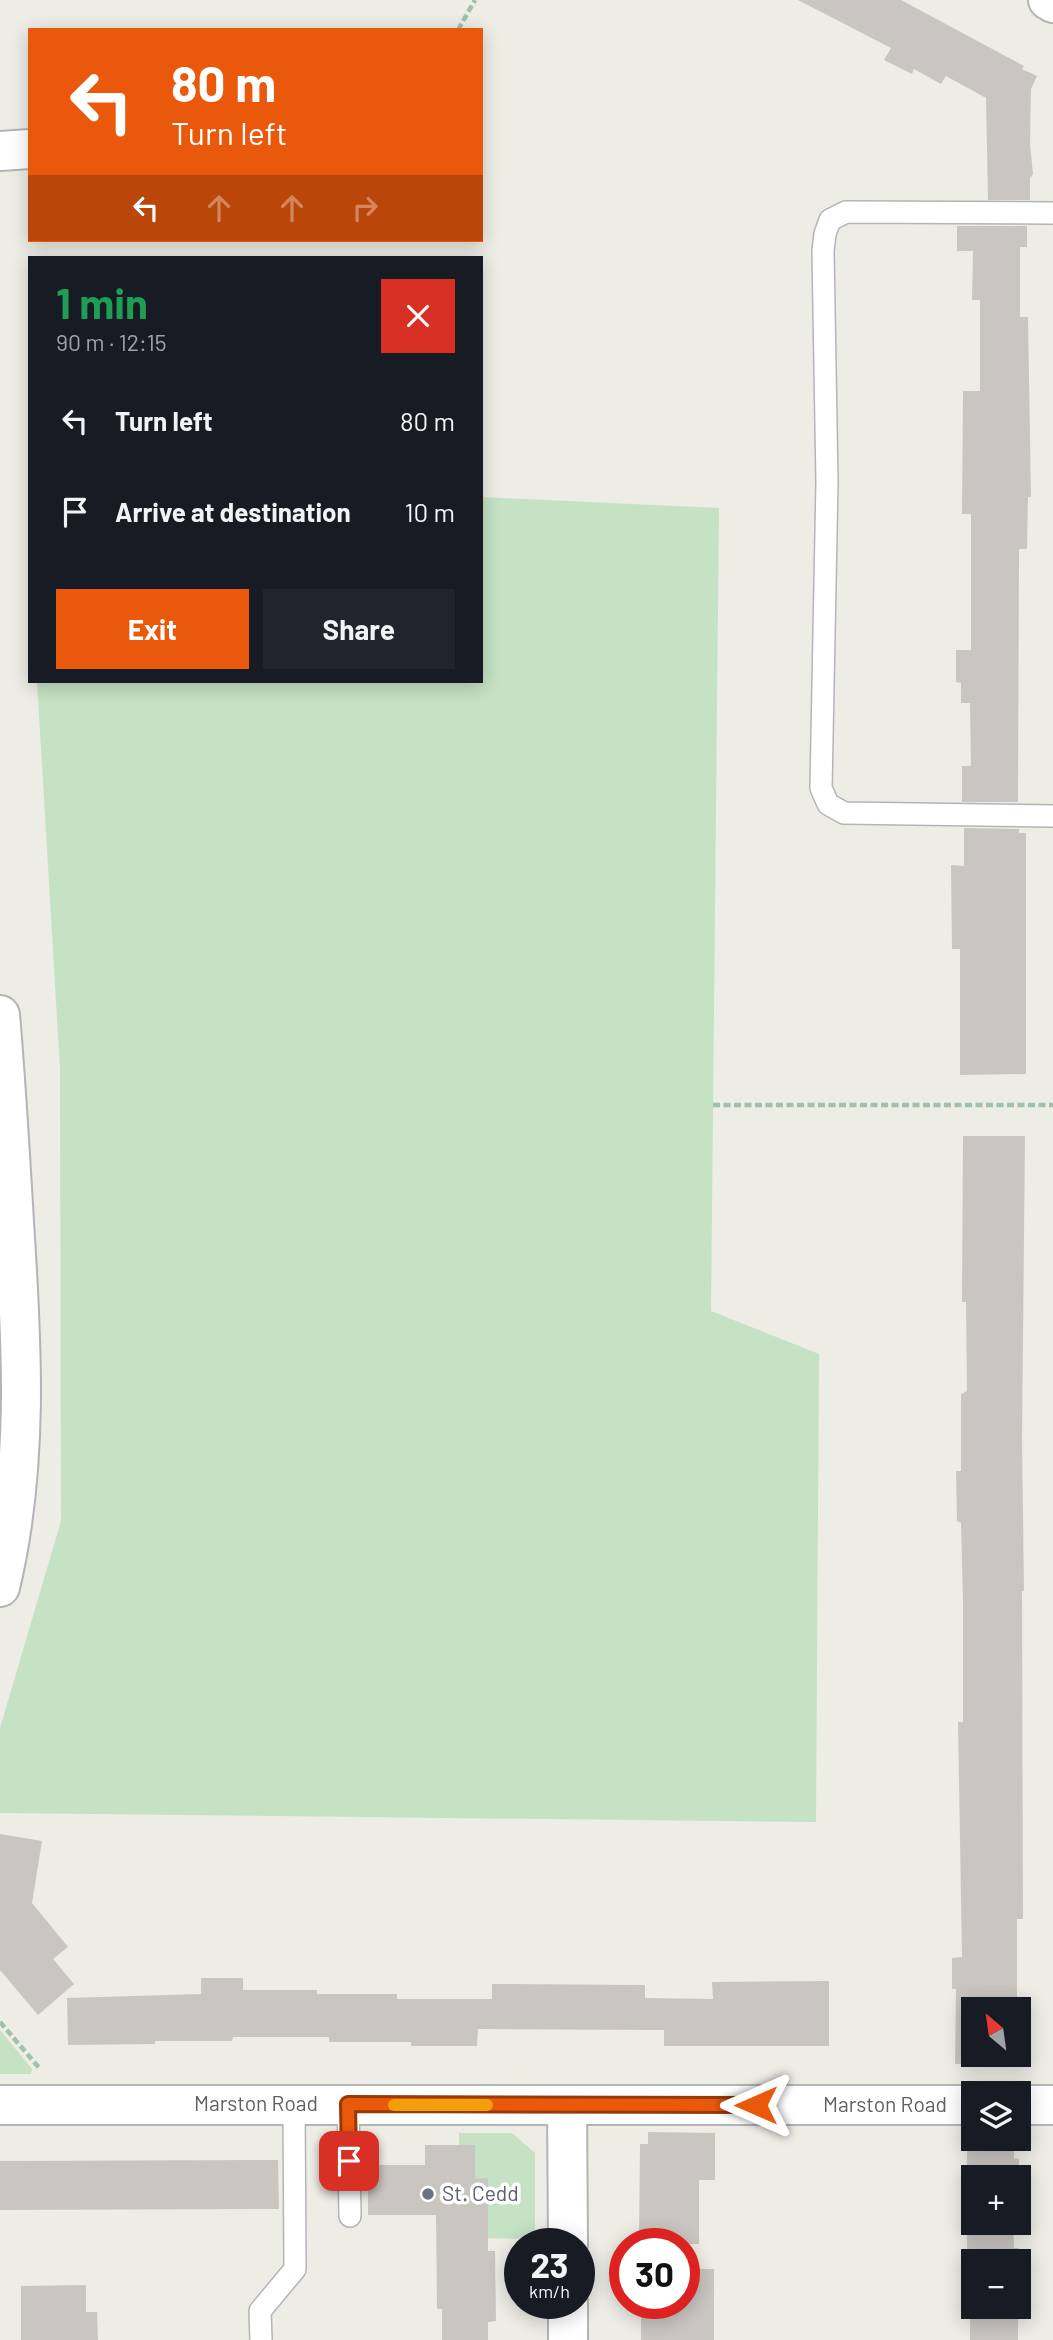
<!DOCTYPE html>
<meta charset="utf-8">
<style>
:root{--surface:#171b24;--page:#20242c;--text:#f1f3f6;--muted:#9ea1a6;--accent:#ea580c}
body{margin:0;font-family:Barlow,sans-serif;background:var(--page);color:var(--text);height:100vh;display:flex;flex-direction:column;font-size:26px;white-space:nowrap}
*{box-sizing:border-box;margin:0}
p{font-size:23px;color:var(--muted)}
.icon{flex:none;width:38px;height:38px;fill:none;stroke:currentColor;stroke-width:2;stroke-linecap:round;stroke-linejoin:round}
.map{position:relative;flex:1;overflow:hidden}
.sheet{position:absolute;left:28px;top:256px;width:455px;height:427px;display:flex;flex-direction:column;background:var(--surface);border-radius:0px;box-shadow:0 4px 18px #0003}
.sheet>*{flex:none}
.top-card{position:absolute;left:28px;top:28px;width:455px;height:214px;border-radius:0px;box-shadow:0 4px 18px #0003;background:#ea580c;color:#fff;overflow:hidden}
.needle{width:46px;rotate:331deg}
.tools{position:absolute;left:961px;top:1997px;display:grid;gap:14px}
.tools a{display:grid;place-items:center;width:70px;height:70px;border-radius:0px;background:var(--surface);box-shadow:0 4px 18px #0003;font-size:35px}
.speed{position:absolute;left:504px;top:2228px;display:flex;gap:14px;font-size:35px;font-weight:700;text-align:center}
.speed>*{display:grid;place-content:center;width:91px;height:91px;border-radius:50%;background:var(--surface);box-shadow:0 4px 18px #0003;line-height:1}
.speed small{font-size:18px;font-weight:400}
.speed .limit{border:10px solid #d22;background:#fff;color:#111}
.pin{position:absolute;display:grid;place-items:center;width:60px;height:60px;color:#fff;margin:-30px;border-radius:14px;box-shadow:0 4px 10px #0006}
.me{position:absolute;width:77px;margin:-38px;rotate:270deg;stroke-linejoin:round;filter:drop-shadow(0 0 5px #0008)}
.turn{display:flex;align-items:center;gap:24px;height:147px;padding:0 28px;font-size:32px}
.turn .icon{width:91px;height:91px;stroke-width:2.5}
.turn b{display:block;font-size:49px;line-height:60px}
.lanes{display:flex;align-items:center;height:66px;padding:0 28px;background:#0003;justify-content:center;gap:35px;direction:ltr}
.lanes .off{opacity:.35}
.round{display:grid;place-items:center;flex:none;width:74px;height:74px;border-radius:0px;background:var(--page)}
.summary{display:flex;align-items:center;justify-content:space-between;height:119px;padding:0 28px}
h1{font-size:42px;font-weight:700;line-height:52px;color:#1e9e55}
.button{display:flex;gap:14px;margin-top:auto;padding:14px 28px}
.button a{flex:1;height:80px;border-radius:0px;background:var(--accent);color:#fff;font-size:28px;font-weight:700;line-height:80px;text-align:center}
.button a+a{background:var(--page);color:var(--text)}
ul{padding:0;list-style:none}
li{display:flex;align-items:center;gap:21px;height:91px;padding:0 28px}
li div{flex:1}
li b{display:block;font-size:26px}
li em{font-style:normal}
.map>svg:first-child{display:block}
.green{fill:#c5e2c5}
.building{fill:#c9c6c2;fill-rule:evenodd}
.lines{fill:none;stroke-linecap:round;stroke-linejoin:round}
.lane-casing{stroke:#b2b5b8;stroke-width:24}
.street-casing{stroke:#b2b5b8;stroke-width:42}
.secondary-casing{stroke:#b2b4b8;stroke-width:42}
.path{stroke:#9fc2a9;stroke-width:4.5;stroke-dasharray:7 3.5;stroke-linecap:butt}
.lane{stroke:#fff;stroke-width:21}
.street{stroke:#fff;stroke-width:38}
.secondary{stroke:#fff;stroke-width:38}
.route-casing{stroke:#983908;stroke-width:18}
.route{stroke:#ea580c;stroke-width:12}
.slow{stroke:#f59e0b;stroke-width:12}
.worship-dot{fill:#6b7280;stroke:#fff;stroke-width:2.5}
.labels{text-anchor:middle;stroke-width:7;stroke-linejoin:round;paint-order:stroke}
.street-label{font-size:21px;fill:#5d6064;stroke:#fff}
.worship-label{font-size:21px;fill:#5b616d;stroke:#fff;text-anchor:start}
</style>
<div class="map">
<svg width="1053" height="2340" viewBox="0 0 1053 2340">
<rect width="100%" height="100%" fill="#edece5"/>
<g class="green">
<polygon points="481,497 719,508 711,1311 819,1354 816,1822 0,1813 0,1728 61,1521 60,1068 37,681 481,681"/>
<polygon points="0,2030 32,2069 31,2074 0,2074"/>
<polygon points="459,2133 512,2133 535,2153 535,2239 474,2238 488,2209 488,2179 475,2179 459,2145"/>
</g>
<g class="building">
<polygon points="798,0 901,0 1024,66 1022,69 1037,76 1031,89 1030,144 1033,174 1030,178 1030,200 988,200 986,98 946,76 941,84 914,69 912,74 884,60 891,48"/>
<polygon points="957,226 1027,226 1027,247 1020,247 1020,317 1028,317 1031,497 1028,497 1027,549 1019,549 1018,802 962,802 962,766 971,766 970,703 961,703 961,683 956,682 956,650 971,650 971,514 962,514 963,391 980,391 980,300 972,300 973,251 957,251"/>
<polygon points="964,828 1019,829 1019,833 1026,833 1026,1074 960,1075 960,949 952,949 951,865 964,866"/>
<path d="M963,1136H1025L1022,1439L1024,1591H1022L1023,1919H1017V1997H1024L1025,2063L955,2064L956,1989H952V1958L962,1957L958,1722H963V1600L961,1523L957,1521L956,1471H961V1394L967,1391L966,1302H962ZM973,2009H1018V2054H973Z"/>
<polygon points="0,1834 42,1841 32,1903 68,1947 53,1959 74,1984 38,2015 0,1970"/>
<polygon points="201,1978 243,1978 243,1990 317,1990 317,1994 397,1994 397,1999 492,1999 492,1984 645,1985 645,1998 713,1999 712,1982 829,1981 829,2046 664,2046 664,2030 478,2029 477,2046 411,2046 411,2042 329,2042 329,2037 233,2037 232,2041 155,2041 155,2044 68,2045 67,1998 201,1994"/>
<polygon points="648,2132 715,2133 715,2180 699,2180 699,2244 639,2244 640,2144 648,2144"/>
<polygon points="967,2144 1014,2144 1014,2158 1019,2159 1019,2197 1018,2177 973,2177 973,2222 1013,2222 1014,2248 1019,2248 1019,2287 1018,2261 973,2261 973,2306 1018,2306 1018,2340 970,2340 970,2283 967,2280"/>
<polygon points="425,2145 475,2145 475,2179 488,2178 488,2251 495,2251 496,2321 488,2322 488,2340 442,2340 442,2309 437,2309 436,2215 368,2215 368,2165 425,2165"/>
<polygon points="278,2160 279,2209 0,2210 0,2161"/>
<polygon points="684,2269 714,2269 714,2340 641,2340 641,2303 684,2303"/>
<polygon points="86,2285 86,2312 97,2312 98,2340 21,2340 21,2286"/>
</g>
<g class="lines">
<g class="lane-casing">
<g id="lane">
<polyline points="1053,213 846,212 830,220 825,234 823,251 827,482 821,788 828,804 844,813 1053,816"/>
<polyline points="348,2104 350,2216"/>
<polyline points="261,2340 260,2311 295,2269 294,2105"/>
</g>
</g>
<g class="street-casing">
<g id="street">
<polyline points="1048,0 1053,3"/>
<polyline points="0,151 30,149"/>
<polyline points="0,2105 973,2105"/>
<polyline points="567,2105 568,2244"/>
<polyline points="1018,2105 1053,2105"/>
<polyline points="568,2303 568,2340"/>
</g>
</g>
<g class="secondary-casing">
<path id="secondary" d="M0,1015C6,1084 10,1153 14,1222C22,1344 29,1467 0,1587"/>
</g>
<g class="path">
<polyline points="458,30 475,0"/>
<polyline points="713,1105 1053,1105"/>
<polyline points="0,2022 40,2069"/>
</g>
<use href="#lane" class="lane"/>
<use href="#street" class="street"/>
<use href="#secondary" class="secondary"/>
</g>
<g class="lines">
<g class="route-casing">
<polyline id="route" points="349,2161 348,2104 756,2105"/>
</g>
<use href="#route" class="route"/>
<polyline class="slow" points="394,2105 487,2105"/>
</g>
<circle class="worship-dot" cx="428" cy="2194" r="7"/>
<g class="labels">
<g class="street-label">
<text x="256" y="2111">Marston Road</text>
<text x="885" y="2112">Marston Road</text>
</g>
<g class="worship-label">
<text x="442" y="2201">St. Cedd</text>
</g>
</g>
</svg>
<div class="tools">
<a><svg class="needle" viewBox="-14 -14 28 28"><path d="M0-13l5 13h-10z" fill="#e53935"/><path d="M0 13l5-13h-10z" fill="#9ea1a6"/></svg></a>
<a><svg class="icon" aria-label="layers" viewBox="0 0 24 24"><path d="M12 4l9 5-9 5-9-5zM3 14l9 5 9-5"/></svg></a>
<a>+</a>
<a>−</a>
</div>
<div class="speed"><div>23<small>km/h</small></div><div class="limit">30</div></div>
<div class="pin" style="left:349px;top:2161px;background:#d93025"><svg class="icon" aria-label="arrive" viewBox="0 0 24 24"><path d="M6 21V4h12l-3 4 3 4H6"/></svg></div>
<svg class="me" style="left:756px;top:2105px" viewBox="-20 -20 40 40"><path d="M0-17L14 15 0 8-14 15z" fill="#ea580c" stroke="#fff" stroke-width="4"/></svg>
<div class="top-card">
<div class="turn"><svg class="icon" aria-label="left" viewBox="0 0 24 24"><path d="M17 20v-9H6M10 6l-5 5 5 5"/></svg><div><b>80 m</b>Turn left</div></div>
<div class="lanes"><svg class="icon" aria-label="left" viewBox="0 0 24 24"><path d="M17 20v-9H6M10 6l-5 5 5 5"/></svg><svg class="icon off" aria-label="ahead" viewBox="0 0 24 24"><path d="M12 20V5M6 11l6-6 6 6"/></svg><svg class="icon off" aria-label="ahead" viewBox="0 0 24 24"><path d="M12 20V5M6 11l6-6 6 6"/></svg><svg class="icon off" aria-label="right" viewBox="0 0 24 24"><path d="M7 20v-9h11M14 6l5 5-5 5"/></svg></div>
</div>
<section class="sheet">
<div class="summary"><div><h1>1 min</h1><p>90 m · 12:15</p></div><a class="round" style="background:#d93025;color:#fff"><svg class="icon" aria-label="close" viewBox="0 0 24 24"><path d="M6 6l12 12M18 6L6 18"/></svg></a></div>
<ul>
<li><svg class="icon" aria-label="left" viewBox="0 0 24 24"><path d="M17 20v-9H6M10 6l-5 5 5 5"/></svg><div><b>Turn left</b></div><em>80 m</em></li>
<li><svg class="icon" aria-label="arrive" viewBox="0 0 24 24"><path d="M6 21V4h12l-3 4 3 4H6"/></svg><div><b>Arrive at destination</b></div><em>10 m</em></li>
</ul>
<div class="button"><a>Exit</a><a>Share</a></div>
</section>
</div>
